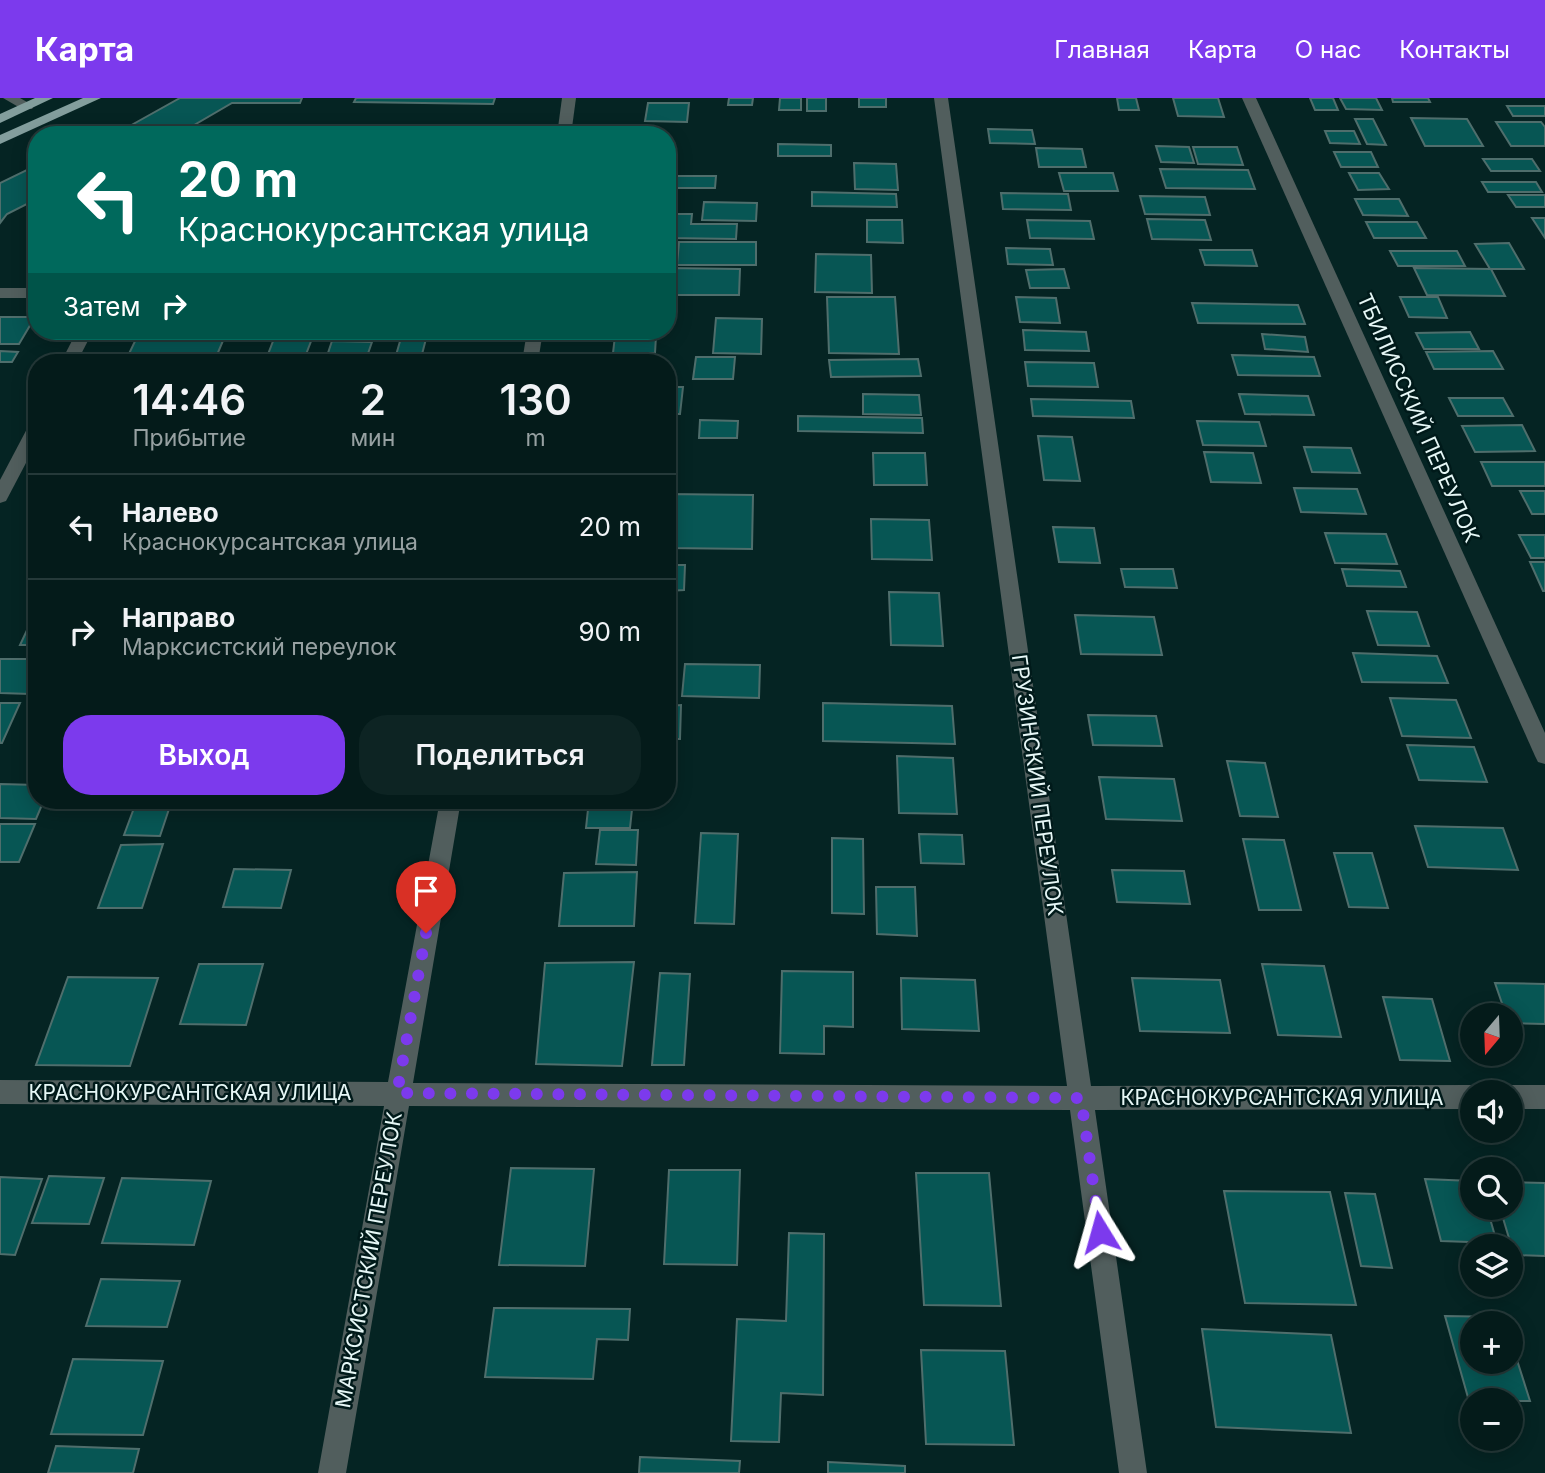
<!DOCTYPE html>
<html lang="ru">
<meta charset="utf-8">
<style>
:root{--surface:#041b1a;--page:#0d2423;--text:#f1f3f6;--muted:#97a1a2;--line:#253939;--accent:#7c3aed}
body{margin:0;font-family:Inter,sans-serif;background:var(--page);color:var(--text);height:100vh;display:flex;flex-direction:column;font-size:26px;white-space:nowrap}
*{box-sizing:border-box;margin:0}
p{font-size:23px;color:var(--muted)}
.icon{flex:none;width:38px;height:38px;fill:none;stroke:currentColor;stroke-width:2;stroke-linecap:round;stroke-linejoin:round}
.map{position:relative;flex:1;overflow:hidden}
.side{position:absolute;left:28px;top:256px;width:648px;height:455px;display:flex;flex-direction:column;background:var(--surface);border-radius:28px;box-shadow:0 4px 18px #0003,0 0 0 2px var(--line)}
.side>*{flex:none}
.top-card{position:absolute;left:28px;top:28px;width:648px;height:214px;border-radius:28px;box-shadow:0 4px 18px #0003,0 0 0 2px var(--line);background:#00695c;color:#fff;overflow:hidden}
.needle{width:46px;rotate:199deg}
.fabs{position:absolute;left:1460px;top:905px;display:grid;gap:14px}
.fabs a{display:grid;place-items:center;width:63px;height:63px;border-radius:50%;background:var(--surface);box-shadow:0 4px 18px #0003,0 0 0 2px var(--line);font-size:35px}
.pin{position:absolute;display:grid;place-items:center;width:60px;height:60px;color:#fff;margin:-72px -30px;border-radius:50% 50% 50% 0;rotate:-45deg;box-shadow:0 0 7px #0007}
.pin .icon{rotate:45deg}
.me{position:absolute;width:77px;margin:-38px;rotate:352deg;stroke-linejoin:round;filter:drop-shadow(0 0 5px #0008)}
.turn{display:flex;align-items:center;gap:24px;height:147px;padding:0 35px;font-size:32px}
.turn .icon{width:91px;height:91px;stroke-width:2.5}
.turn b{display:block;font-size:49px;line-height:60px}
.then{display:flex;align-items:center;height:66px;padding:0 35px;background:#0003;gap:14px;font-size:26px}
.eta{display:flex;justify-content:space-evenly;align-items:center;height:119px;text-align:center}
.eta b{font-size:42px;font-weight:600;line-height:49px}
.button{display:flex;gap:14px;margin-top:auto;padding:14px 35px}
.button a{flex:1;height:80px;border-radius:28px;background:var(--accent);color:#fff;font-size:28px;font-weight:600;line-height:80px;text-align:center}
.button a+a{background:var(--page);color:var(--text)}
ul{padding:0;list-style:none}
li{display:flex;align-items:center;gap:21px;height:105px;padding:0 35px;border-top:2px solid var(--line)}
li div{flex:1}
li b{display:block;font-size:26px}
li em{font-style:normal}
header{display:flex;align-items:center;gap:42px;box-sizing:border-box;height:98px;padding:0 35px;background:var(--accent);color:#fff}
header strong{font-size:33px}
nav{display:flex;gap:38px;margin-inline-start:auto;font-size:24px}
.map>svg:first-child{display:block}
.building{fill:#075654;stroke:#4f6e6c;stroke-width:2}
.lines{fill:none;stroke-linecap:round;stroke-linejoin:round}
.minor{fill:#515e5d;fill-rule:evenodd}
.major{fill:#839e9d;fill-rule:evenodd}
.route{stroke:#7c3aed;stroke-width:12;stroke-dasharray:0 21.6}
.labels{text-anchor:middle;stroke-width:5;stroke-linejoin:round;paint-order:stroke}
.street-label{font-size:21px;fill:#e6f7f6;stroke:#001a1a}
</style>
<header>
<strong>Карта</strong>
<nav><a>Главная</a><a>Карта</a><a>О нас</a><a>Контакты</a></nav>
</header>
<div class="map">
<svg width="1545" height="1375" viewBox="0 0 1545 1375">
<rect width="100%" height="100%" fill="#052423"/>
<g class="building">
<polygon points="180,0 302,0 300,5 232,5 177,37 150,37 128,29"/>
<polygon points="356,0 495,0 493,6 354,4"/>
<polygon points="729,0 753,0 752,7 728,7"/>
<polygon points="780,0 801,0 801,12 779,12"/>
<rect x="807" y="0" width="19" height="13"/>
<rect x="859" y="0" width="27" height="9"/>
<polygon points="1117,0 1136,0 1139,12 1119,12"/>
<polygon points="1173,0 1218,0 1224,19 1178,18"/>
<polygon points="1310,0 1333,0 1338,12 1315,12"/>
<polygon points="1340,0 1376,0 1382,12 1346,11"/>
<polygon points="1392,0 1428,0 1430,4 1393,4"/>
<polygon points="648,5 689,5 687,24 645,23"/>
<polygon points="1507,8 1545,8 1545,18 1513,18"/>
<polygon points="1411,20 1467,21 1483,48 1425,48"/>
<polygon points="1355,21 1373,21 1386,47 1367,46"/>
<polygon points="1496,24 1541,24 1545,29 1545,48 1511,48"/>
<polygon points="988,31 1032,32 1035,46 990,45"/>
<polygon points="1325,33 1354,33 1360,46 1330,45"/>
<polygon points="778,46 831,47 831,58 778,58"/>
<polygon points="1156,48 1189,49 1194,65 1161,64"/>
<polygon points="1193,49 1237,49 1243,67 1198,66"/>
<polygon points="1036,50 1082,51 1086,69 1039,69"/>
<polygon points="1334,54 1371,54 1378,69 1341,69"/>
<polygon points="1483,61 1532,61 1540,73 1491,73"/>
<polygon points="854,65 896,66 898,92 855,91"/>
<polygon points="37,67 37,101 7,116 0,125 0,85"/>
<polygon points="1160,71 1248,72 1255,91 1166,90"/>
<polygon points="1059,75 1113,75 1118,93 1064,93"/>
<polygon points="1349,75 1379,75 1389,91 1358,92"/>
<polygon points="667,78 716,78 715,90 667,90"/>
<polygon points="1482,84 1536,84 1542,94 1488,94"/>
<polygon points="812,94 896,96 897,109 812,108"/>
<polygon points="1001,95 1068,96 1071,112 1003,111"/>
<polygon points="1508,97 1545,97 1545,109 1516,109"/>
<polygon points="1140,98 1205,99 1210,117 1145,116"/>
<polygon points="1355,101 1399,101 1408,118 1363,117"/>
<polygon points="704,104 757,105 756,123 702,122"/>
<polygon points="667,116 692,116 691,126 737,126 736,141 667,140"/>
<polygon points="1532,120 1545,120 1545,140"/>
<polygon points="1147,121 1205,122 1211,142 1152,141"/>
<polygon points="867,122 902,122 903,145 867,144"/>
<polygon points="1027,122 1090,123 1094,141 1030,140"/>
<polygon points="1366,124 1417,124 1426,140 1374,140"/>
<polygon points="679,144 756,144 756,167 677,167"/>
<polygon points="1509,145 1524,171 1490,171 1475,146"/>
<polygon points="1006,150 1050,151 1053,167 1008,166"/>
<polygon points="1200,152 1252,152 1257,168 1205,167"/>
<polygon points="1390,153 1457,153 1465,168 1398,168"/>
<polygon points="816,156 871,157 872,195 815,194"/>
<polygon points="667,170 740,171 739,197 667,197"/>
<polygon points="1414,170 1491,171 1505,198 1427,197"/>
<polygon points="1064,171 1069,190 1030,190 1026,172"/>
<polygon points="827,199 895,199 899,256 829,255"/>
<polygon points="1016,199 1056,200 1060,225 1020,224"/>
<polygon points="1400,199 1438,199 1447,220 1409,219"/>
<polygon points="1192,205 1298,207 1305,226 1198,225"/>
<polygon points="0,219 35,219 19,246 0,246"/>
<polygon points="716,220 762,221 761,256 713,255"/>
<polygon points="1023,232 1086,234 1089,253 1025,252"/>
<polygon points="237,233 272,233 269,241 233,241"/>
<polygon points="277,233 315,233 303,264 265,264"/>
<polygon points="403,233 428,233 420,264 394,264"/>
<polygon points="1470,234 1479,251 1424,251 1416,235"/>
<polygon points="1262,236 1305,239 1308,254 1265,251"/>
<polygon points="138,237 225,238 214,264 125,264"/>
<polygon points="615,238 656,238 655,255 613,255"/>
<polygon points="332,243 372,244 365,264 325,264"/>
<polygon points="0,253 18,254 12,264 0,264"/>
<polygon points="1493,253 1503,271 1434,271 1426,254"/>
<polygon points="1232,257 1314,259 1320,278 1238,277"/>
<polygon points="696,259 735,259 733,281 693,281"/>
<polygon points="918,261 921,278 831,279 829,262"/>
<polygon points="1025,264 1094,265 1098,289 1028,288"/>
<polygon points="667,289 683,289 680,316 667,316"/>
<polygon points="863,296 919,297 921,317 863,316"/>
<polygon points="1239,296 1308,298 1314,317 1245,316"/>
<polygon points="1449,300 1503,300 1513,318 1458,318"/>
<polygon points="1031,301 1131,303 1134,320 1033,318"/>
<polygon points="798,318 922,320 923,335 798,333"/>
<polygon points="700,322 738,323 737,340 699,340"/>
<polygon points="1197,323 1259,324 1266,348 1203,347"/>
<polygon points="1522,327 1535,353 1475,354 1462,328"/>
<polygon points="1038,338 1072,339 1080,383 1044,382"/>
<polygon points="1304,349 1351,350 1360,375 1312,374"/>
<polygon points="1204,354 1253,355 1261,385 1211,384"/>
<polygon points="873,355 925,355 927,387 874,387"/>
<polygon points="1481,364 1545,364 1545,388 1492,388"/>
<polygon points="1294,390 1357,391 1366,416 1301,414"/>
<polygon points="1520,393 1545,393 1545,416 1532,416"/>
<polygon points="667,396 753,397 752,451 667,450"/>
<polygon points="871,421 929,422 932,462 872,461"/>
<polygon points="1053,429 1094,430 1100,465 1059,464"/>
<polygon points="1325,435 1386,436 1397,466 1335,465"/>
<polygon points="1519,437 1545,437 1545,460 1531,460"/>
<polygon points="1530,464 1545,464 1545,493 1543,493"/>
<polygon points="667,467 685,467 684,492 667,493"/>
<polygon points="1121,471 1173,471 1177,490 1125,489"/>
<polygon points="1342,471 1400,473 1406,489 1347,488"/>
<polygon points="889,494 939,495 943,548 891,547"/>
<polygon points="37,511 37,547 20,547"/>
<polygon points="1367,513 1417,514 1429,548 1378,547"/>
<polygon points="1075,517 1154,519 1162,557 1081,556"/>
<polygon points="1353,555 1437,558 1448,585 1362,584"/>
<polygon points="0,561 37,561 37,579 30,596 0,595"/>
<polygon points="685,566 760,567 759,600 682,598"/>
<polygon points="1390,600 1456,602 1471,640 1402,638"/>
<polygon points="0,605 20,605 2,645 0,645"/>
<polygon points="823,605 952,608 955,646 823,643"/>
<polygon points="681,607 680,641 667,641 667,608"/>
<polygon points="1088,617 1156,618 1162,648 1093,647"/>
<polygon points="1407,647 1474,649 1487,684 1419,682"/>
<polygon points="897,658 953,660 957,716 899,715"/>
<polygon points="1227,663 1265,665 1278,719 1240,718"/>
<polygon points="1099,679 1174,681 1182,723 1106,721"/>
<polygon points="0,686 37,687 37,702 44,702 36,721 0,720"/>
<polygon points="137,702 172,702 160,738 124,737"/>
<polygon points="589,702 633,702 630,730 586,730"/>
<polygon points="0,726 35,726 19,764 0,764"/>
<polygon points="1415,728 1503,730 1518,772 1428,769"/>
<polygon points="600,732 638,732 636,767 596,766"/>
<polygon points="701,735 738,736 734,826 695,825"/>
<polygon points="919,736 962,737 964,766 921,765"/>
<polygon points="832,740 863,741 864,816 832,815"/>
<polygon points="1243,741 1284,742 1301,812 1259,812"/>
<polygon points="163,746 142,810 98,810 121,747"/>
<polygon points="1334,755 1372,755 1388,810 1349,809"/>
<polygon points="234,771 291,772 281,810 223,809"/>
<polygon points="1112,772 1184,773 1190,806 1117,804"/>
<polygon points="637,774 634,828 559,828 564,775"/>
<polygon points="876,789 915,789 917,838 877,836"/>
<polygon points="634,864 622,968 536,966 545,865"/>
<polygon points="199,866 263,866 246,927 180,926"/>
<polygon points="1262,866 1324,868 1341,939 1278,937"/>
<polygon points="782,873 853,874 853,929 824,928 824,956 780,955"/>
<polygon points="660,875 690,876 684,967 652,967"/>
<polygon points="68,879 158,880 130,968 36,967"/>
<polygon points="901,880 975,882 979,933 902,931"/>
<polygon points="1132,880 1220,882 1230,935 1140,933"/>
<polygon points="1495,885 1545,886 1545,926 1510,925 1510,917 1506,917"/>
<polygon points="1383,899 1432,901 1450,963 1400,962"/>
<polygon points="511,1070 594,1071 585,1168 499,1167"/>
<polygon points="669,1072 740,1072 737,1167 664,1166"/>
<polygon points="916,1075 989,1075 1001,1208 924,1207"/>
<polygon points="49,1078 104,1080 89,1126 32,1125"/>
<polygon points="0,1079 42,1081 15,1157 0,1156"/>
<polygon points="122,1080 211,1083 194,1147 102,1145"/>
<polygon points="1425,1081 1472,1083 1472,1110 1487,1110 1497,1145 1441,1143"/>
<polygon points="1510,1084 1545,1085 1545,1158 1514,1157 1500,1110 1510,1110"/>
<polygon points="1224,1093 1330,1094 1356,1207 1245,1205"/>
<polygon points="1345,1095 1375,1096 1392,1170 1361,1168"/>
<polygon points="789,1135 824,1136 823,1297 781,1295 779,1344 731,1343 737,1221 786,1223"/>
<polygon points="101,1181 180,1183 167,1229 86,1228"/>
<polygon points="494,1210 630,1211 628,1242 597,1241 593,1281 485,1279"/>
<polygon points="1445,1218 1504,1219 1506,1225 1472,1225 1472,1264 1510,1264 1510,1240 1530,1303 1469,1303"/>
<polygon points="1202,1231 1331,1237 1351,1335 1216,1329"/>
<polygon points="921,1252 1005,1253 1014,1347 926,1346"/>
<polygon points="73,1261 163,1263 143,1337 51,1336"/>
<polygon points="56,1348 139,1351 133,1375 48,1375"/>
<polygon points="640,1359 740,1363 739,1375 639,1375"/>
<polygon points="828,1364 905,1368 905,1375 828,1375"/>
</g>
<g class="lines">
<g class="minor">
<polygon points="3,0 20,0 34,8 32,11 22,11"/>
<polygon points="562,0 576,0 571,37 557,37"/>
<polygon points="934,0 948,0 1091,988 1472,987 1482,994 1472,994 1472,1011 1095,1012 1147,1375 1119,1375 1070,1012 409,1008 346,1375 318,1375 384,1008 0,1006 0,982 388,984 440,702 461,702 413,985 1067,988"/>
<polygon points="1242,0 1256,0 1545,635 1545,666 1538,664 1535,658"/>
<rect x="0" y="190" width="37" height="10"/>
<polygon points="77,233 93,233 77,264 61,264"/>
<polygon points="527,233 543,233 538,264 522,264"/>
<polygon points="37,322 37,344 6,403 0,405 0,382 29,327"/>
<polygon points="1510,987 1545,987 1545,1011 1510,1011 1510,994 1500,994"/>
</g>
<g class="major">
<polygon points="35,0 53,0 0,25 0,16"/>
<polygon points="83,0 101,0 0,46 0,37"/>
</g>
</g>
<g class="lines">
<polyline class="route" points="426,835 397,995 1081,1000 1100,1134"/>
</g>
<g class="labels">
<g class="street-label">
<text transform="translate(1418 320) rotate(66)" y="7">ТБИЛИССКИЙ ПЕРЕУЛОК</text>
<text transform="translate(1037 687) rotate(82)" y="7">ГРУЗИНСКИЙ ПЕРЕУЛОК</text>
<text x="190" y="1002">КРАСНОКУРСАНТСКАЯ УЛИЦА</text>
<text x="1282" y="1007">КРАСНОКУРСАНТСКАЯ УЛИЦА</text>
<text transform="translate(369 1162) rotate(-80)" y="7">МАРКСИСТСКИЙ ПЕРЕУЛОК</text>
</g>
</g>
</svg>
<div class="fabs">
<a><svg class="needle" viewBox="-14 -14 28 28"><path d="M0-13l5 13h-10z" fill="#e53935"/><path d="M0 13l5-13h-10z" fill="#97a1a2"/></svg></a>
<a><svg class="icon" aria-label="sound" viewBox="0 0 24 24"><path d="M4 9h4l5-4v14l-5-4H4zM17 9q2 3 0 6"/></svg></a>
<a><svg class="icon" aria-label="search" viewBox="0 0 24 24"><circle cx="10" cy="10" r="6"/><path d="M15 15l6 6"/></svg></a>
<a><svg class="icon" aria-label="layers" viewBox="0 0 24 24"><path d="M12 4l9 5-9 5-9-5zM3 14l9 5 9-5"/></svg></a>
<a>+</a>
<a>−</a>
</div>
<div class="pin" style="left:426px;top:835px;background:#d93025"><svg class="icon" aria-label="arrive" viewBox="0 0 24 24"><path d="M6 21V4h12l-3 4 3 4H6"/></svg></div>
<svg class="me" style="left:1100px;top:1134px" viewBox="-20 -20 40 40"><path d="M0-17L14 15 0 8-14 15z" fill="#7c3aed" stroke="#fff" stroke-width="4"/></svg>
<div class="top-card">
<div class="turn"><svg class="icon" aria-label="left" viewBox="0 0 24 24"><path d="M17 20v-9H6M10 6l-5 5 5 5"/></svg><div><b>20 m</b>Краснокурсантская улица</div></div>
<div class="then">Затем<svg class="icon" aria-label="right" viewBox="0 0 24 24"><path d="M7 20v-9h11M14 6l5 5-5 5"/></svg></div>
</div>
<section class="side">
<div class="eta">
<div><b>14:46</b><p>Прибытие</p></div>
<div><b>2</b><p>мин</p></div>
<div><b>130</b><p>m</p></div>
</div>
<ul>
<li><svg class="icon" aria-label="left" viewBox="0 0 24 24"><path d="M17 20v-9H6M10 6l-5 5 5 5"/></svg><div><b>Налево</b><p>Краснокурсантская улица</p></div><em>20 m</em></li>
<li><svg class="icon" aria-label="right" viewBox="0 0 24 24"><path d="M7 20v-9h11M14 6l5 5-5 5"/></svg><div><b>Направо</b><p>Марксистский переулок</p></div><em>90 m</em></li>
</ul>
<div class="button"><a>Выход</a><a>Поделиться</a></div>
</section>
</div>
